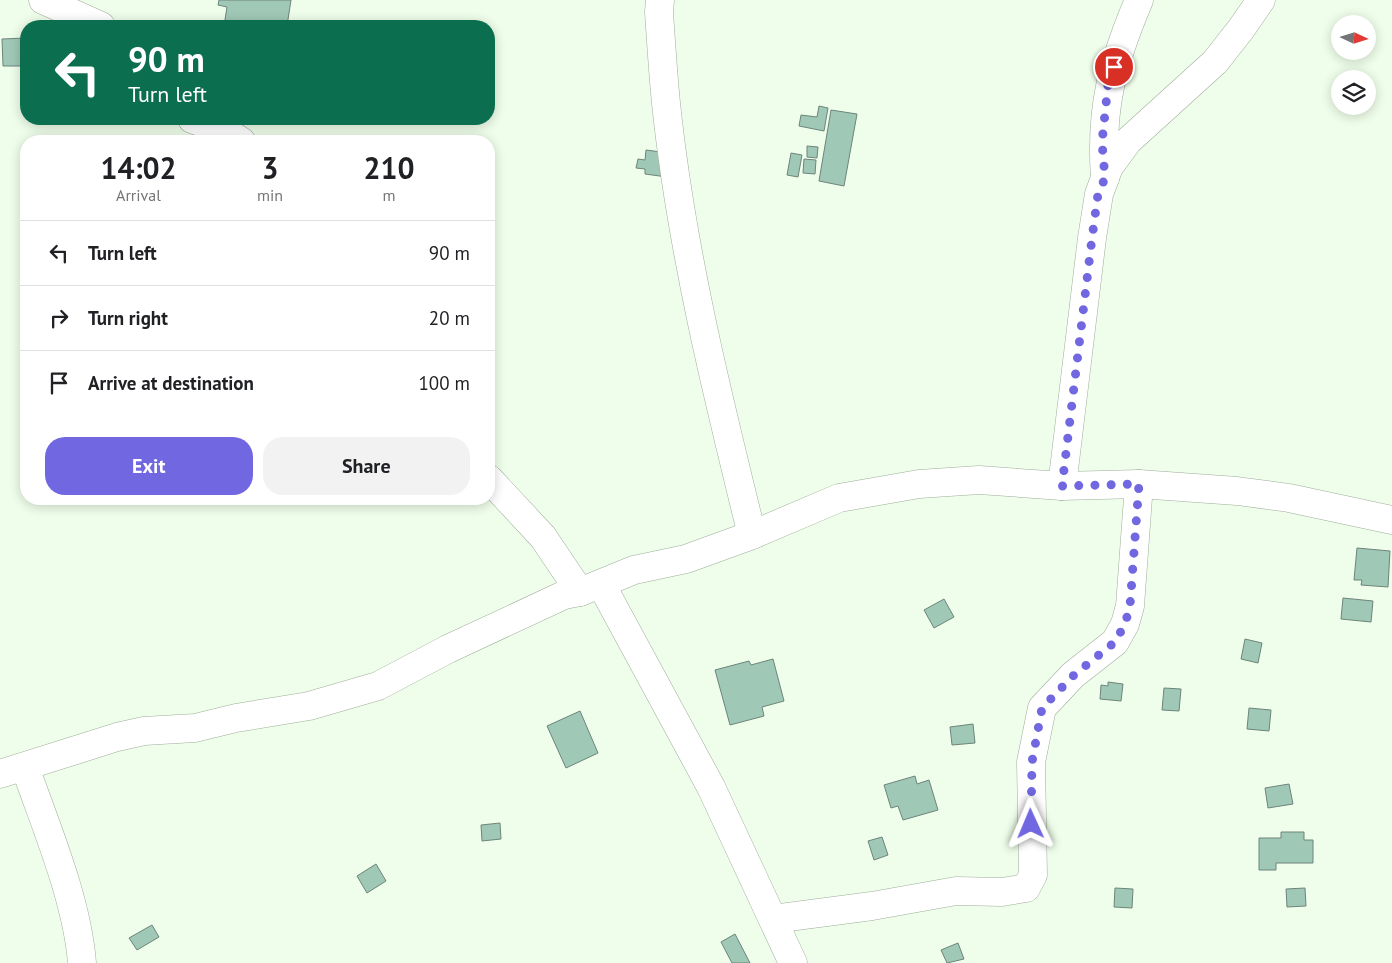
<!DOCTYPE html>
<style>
:root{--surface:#fff;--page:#f2f2f2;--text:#202124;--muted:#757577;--line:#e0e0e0;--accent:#7167e1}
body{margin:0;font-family:"PT Sans",sans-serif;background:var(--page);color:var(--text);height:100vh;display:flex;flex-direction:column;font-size:19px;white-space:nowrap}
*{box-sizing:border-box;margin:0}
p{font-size:16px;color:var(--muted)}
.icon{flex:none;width:28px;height:28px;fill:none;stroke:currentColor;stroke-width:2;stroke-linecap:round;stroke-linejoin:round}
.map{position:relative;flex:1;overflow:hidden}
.sheet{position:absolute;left:20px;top:135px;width:475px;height:370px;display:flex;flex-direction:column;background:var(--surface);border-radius:20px;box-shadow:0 2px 12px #0003}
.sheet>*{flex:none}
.hud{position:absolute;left:20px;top:20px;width:475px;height:105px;border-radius:20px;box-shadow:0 2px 12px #0003;background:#0b6e4f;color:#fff;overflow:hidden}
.needle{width:32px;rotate:94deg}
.buttons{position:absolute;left:1331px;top:15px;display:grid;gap:10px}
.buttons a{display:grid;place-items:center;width:45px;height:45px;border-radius:50%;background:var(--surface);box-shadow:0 2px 12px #0003;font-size:25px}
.pin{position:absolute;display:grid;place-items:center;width:42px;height:42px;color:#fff;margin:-21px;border:2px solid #fff;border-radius:50%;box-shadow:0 1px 5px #0007}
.me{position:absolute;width:55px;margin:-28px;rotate:359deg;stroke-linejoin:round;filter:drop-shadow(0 0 4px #0008)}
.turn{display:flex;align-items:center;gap:18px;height:105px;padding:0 25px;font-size:22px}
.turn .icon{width:65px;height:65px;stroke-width:2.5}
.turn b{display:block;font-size:35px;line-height:42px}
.eta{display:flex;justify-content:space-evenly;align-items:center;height:85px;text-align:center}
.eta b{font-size:30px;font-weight:600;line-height:35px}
.cta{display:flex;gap:10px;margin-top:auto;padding:10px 25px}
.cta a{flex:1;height:58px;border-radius:20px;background:var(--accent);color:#fff;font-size:20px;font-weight:600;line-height:58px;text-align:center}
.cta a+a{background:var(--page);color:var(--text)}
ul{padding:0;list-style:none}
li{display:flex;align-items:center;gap:15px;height:65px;padding:0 25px;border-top:1px solid var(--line)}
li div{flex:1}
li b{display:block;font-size:19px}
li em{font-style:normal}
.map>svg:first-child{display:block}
.building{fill:#a0c8b7;stroke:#6d847a}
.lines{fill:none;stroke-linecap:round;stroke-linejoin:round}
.minor-casing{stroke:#9ead9a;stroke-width:29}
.minor{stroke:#fff;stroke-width:28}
.route{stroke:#7167e1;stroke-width:9;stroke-dasharray:0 16.2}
</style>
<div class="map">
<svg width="1392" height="963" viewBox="0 0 1392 963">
<rect width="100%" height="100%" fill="#effeea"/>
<g class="building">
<polygon points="219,0 291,0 287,26 224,26 227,7 218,5"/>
<polygon points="26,38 26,66 3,66 2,39"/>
<polygon points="819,106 828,108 824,131 799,126 801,115 817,117"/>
<polygon points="831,110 857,114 844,186 819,181"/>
<polygon points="807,146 818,147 817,158 807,157"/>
<polygon points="646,150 669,153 667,177 645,174 645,169 636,168 638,159 645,160"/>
<polygon points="791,153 802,155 798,177 787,175"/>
<polygon points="804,159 816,160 815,174 803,173"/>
<polygon points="1357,548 1390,551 1388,587 1361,585 1362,580 1354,580"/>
<polygon points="1343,598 1373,601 1371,622 1341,619"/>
<polygon points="944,599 954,617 934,628 924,610"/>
<polygon points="1245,639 1262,643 1258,663 1241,659"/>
<polygon points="773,659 784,701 762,707 764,716 730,725 715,670 749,661 751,665"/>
<polygon points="1108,682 1123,684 1121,701 1100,699 1101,685 1108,686"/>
<polygon points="1164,688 1181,689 1179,711 1162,710"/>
<polygon points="1249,708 1271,710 1269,731 1247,729"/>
<polygon points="580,711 598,753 566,768 547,726"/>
<polygon points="973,724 975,743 952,745 950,727"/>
<polygon points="915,776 917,784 929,780 938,810 903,820 898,806 891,808 884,785"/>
<polygon points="1289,784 1293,804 1268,808 1265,788"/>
<polygon points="500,823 501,839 482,841 481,825"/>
<polygon points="1281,832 1304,832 1304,840 1313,840 1313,863 1276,863 1276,870 1259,870 1259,838 1281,838"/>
<polygon points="882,837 888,855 874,860 868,841"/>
<polygon points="376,864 386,881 367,893 357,876"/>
<polygon points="1115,888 1133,889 1132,908 1114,907"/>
<polygon points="1305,888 1306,906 1287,907 1286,889"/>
<polygon points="152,925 159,937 137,950 129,938"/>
<polygon points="735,934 750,963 732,963 721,942"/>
<polygon points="958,943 964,959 947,963 941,950"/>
</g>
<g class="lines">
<g class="minor-casing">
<g id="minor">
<polyline points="43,0 101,26"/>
<path d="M660,0L659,12C661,42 663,73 666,103C681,248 717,394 752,535"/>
<polyline points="192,119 225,131 241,141"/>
<path d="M1105,178C1100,108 1112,64 1139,0"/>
<polyline points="489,479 543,537 580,592"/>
<polyline points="1062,486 1092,238 1099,194 1109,167 1128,141 1215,62 1241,29 1261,0"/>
<polyline points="601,584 711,787 793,963"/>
<path d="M25,767C46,827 77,899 82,963"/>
<polyline points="0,774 117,737 144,731 195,728 236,718 309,706 378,686 448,649 564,595 580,592 634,570 686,559 752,535 839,498 919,484 979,480 1062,486 1139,484 1237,491 1289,498 1392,520"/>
<polyline points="773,919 872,906 956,891 1002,892 1026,888 1033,875 1031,762 1042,708 1073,675 1115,642 1125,624 1130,606 1139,484"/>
</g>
</g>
<use href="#minor" class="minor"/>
</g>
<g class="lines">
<polyline class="route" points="1031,824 1032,762 1042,708 1074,675 1115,642 1125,624 1130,606 1139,484 1062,486 1092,238 1098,194 1105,178 1102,142 1108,85 1114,67"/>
</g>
</svg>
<div class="buttons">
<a><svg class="needle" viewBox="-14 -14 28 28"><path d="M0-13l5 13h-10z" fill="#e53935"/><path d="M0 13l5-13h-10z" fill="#757577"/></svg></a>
<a><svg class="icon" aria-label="layers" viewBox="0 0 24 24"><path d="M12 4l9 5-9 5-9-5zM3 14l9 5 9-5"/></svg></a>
</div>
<div class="pin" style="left:1114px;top:67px;background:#d93025"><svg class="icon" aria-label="arrive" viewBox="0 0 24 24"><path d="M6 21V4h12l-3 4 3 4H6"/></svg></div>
<svg class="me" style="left:1031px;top:824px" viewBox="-20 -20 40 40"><path d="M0-17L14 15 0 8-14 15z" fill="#7167e1" stroke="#fff" stroke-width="4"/></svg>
<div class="hud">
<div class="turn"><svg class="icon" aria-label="left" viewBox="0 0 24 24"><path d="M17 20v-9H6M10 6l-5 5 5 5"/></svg><div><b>90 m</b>Turn left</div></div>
</div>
<section class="sheet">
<div class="eta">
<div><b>14:02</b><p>Arrival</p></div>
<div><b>3</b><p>min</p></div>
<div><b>210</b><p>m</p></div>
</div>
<ul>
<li><svg class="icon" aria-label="left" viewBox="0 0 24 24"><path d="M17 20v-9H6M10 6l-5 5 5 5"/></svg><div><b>Turn left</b></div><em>90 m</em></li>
<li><svg class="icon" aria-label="right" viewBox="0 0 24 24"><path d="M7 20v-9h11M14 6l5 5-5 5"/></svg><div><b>Turn right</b></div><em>20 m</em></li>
<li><svg class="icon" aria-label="arrive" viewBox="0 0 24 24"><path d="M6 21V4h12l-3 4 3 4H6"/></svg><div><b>Arrive at destination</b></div><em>100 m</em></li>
</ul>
<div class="cta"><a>Exit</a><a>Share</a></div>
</section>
</div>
